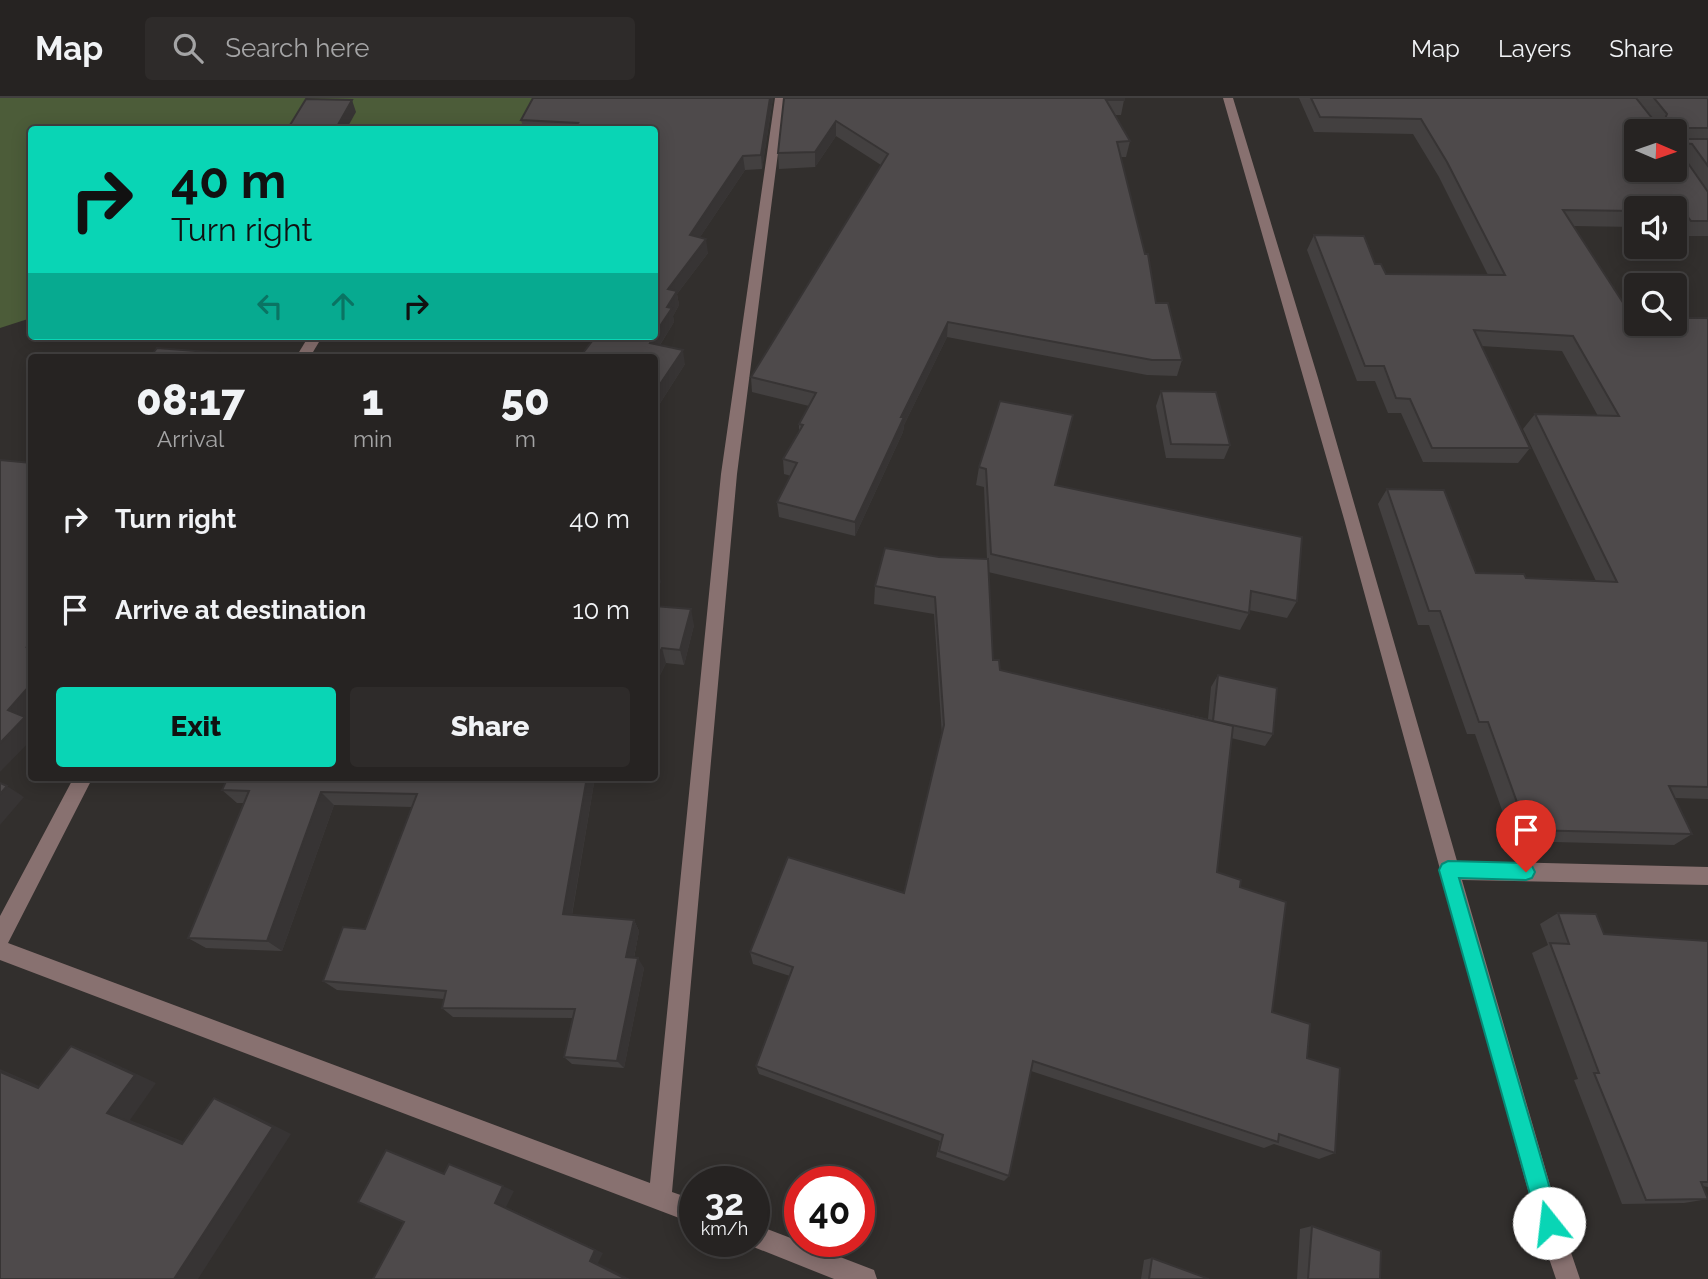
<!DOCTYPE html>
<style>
:root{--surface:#262322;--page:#2e2b2a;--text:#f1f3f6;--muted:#a4a4a5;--line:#424040;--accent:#09d5b5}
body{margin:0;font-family:Raleway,sans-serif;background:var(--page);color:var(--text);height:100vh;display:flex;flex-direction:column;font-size:26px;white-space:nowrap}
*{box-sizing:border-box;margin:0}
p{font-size:23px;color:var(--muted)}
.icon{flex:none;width:38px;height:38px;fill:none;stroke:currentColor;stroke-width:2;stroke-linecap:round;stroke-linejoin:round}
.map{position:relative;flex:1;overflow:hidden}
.details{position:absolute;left:28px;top:256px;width:630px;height:427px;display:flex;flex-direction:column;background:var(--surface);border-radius:7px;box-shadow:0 4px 18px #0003,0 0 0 2px var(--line)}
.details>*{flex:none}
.banner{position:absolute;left:28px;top:28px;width:630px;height:214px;border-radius:7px;box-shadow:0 4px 18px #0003,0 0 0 2px var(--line);background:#09d5b5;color:#111;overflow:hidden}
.needle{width:46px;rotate:92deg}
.fabs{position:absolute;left:1624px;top:21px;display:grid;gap:14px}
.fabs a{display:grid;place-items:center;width:63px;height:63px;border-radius:7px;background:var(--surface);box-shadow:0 4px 18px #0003,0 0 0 2px var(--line);font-size:35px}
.speed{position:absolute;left:679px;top:1068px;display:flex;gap:14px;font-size:35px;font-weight:700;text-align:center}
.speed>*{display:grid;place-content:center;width:91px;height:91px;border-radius:50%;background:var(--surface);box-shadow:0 4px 18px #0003,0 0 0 2px var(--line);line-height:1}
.speed small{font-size:18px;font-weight:400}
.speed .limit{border:10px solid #d22;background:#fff;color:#111}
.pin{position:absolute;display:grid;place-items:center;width:60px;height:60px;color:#fff;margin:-72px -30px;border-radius:50% 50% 50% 0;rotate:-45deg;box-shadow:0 0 7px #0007}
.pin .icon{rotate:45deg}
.me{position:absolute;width:77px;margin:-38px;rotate:344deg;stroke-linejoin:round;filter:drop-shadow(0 0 5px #0008)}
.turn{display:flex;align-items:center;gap:24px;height:147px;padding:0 28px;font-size:32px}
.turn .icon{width:91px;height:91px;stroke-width:2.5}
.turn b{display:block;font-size:49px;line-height:60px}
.lanes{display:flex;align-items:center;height:66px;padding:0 28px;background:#0003;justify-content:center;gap:35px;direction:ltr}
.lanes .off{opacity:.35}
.eta{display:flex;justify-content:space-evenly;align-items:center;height:119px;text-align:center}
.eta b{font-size:42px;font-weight:800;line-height:49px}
.action{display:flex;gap:14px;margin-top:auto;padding:14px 28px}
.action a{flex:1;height:80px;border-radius:7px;background:var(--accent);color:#111;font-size:28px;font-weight:800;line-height:80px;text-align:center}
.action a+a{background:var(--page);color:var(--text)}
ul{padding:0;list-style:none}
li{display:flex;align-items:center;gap:21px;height:91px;padding:0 28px}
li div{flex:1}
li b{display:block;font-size:26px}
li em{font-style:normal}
header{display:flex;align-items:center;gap:42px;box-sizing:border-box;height:98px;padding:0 35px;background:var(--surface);border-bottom:2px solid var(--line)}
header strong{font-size:33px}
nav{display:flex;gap:38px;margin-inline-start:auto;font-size:24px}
.search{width:490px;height:63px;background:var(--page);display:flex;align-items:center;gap:18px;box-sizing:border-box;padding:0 24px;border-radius:7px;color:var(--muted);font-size:26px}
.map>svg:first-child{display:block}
.green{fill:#4c5c39}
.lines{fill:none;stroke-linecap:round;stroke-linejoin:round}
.minor{fill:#887170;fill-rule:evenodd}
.wall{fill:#434040}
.shaded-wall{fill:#373434}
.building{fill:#4e4a4b;stroke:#373434;stroke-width:2;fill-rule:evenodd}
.route{fill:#09d5b5;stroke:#068a76;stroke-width:2}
</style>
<header>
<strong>Map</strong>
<div class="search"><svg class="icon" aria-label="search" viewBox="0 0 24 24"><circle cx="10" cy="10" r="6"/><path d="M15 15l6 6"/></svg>Search here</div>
<nav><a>Map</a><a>Layers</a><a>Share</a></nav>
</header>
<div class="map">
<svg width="1708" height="1181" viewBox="0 0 1708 1181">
<rect width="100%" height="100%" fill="#322f2d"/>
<polygon class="green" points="0,0 720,0 621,32 32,32 31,220 0,230"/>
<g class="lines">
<g class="minor">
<polygon points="775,0 785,0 737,376 672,1094 695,1102 695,1126 0,862 0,818 74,679 93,679 8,845 650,1085 721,376"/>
<polygon points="1223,0 1233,0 1318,280 1457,763 1708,769 1708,787 1462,782 1561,1125 1580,1181 1556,1181 1537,1125 1344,421"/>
<polygon points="312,240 319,244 310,259 296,259 307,241"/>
<polygon points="754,1126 874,1172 877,1181 834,1181 746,1146 744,1143 754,1143"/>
</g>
</g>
<g class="wall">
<polygon points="533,0 773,0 762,71 745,72 700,139 708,155 677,196 679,207 673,218 674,224 660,247 685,266 657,310 654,309 654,32 524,32 521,22"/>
<polygon points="784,0 1124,2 1121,17 1115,17 1130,43 1126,59 1121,59 1156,205 1182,262 1177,278 1147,277 947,239 904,327 903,334 855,438 779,419 777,404 791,378 784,376 783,361 799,334 799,326 809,308 752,294 751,279 881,67 836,38 815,69 779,71 778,55"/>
<polygon points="1299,0 1708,0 1708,138 1679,138 1675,132 1675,110 1636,110 1636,129 1573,128 1633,220 1708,220 1708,701 1675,700 1692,736 1674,747 1513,743 1475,636 1467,636 1429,527 1418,527 1378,406 1387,391 1476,475 1526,480 1596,483 1523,331 1535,316 1598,318 1562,253 1481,248 1530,350 1518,365 1423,364 1401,315 1388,315 1375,283 1357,283 1307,152 1314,137 1375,166 1386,176 1488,177 1439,79 1413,36 1314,34"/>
<polygon points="1161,293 1230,347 1224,361 1166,360 1156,308"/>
<polygon points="979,369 1056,387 1297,503 1287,520 1249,512 1249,515 1240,532 988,474 993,562 1000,572 1208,621 1211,589 1218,577 1273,636 1265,648 1231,640 1217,774 1240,789 1272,914 1307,960 1335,1055 1319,1061 1274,1046 1264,1050 1031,973 1009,1078 1004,1083 936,1059 940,1043 759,976 756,968 790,878 753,866 750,854 904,795 942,638 934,516 874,506 875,488 939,459 987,461 984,389 976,387"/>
<polygon points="654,508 694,527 684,567 666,565 654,589"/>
<polygon points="228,679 595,679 572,817 634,822 639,833 634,860 644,870 624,970 572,966 564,959 573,920 453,919 442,910 444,901 337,892 323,883 365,831 412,709 334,707 282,853 206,850 188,840 244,705 237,705 222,692"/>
<polygon points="1558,815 1604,836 1708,843 1708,1089 1703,1088 1708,1101 1684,1105 1622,1106 1574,982 1578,981 1532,855 1548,847 1540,826"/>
<polygon points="1312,1128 1380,1181 1297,1181 1300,1131"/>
<polygon points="1152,1160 1209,1181 1141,1181 1144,1162"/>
</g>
<g class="shaded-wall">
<polygon points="770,0 773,0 762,71 761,57"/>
<polygon points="352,2 356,14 346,32 335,32"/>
<polygon points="836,23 836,38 815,69 815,54"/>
<polygon points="743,58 745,72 692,151 690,137"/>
<polygon points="706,141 708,155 677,196 679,207 673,218 674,224 653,258 650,245 667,209 668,191"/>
<polygon points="948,224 947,239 904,327 903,334 855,438 855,424 901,319"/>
<polygon points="683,252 685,266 657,310 654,295"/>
<polygon points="657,468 661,484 654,497 654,473"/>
<polygon points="691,511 694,527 684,567 680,552"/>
<polygon points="662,550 666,565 654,589 654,565"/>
<polygon points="32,585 32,615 27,620 32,624 32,641 0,674 0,645 8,612"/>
<polygon points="587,679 595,679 570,827 563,816"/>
<polygon points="7,688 24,699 0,727 0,696"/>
<polygon points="321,694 334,707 282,853 267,843"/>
<polygon points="634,822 639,833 632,869 626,859"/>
<polygon points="638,860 644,870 624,970 617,963"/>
<polygon points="71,948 94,956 156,985 130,1022 202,1051 182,1046 107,1015"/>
<polygon points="0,971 62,998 38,990 0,974"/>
<polygon points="214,1000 233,1007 291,1036 198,1181 174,1181"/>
<polygon points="503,1088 514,1093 506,1109 603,1155 598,1165 630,1181 626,1181 590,1163 495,1105"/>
</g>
<g class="building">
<polygon points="533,0 770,0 761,57 743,58 690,137 706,141 668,191 677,193 667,209 672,210 654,237 654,32 573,32 578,25 521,22"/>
<polygon points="784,0 1124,0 1124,2 1106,2 1130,43 1117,44 1145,156 1148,156 1156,205 1168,205 1182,262 1152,262 948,224 901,319 904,319 855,424 777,404 797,365 783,361 803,327 799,326 816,295 751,279 888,56 836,23 815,54 778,55"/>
<path d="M1311,0H1636L1652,20L1665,21L1667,16L1654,0H1708V30H1685L1683,33L1684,41H1708V68L1692,46L1684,45L1683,58L1708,94V123H1691L1684,114H1675V110H1636V113L1563,112L1633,220H1636V226H1675V220H1708V689L1669,688L1692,736L1527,732L1488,624H1479L1440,513H1429L1387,391L1444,392L1476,475L1524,476L1526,480L1617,484L1535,316L1619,318L1573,238L1474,232L1530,350H1432L1410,301L1396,300L1384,268H1365L1314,137L1364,138L1375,166H1381L1386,176L1505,177L1447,64L1421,21L1320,19ZM1636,33H1675V72H1636Z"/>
<polygon points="306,1 352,2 335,32 287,32"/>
<polygon points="596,238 654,238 650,245 683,252 654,295 654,259 580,259"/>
<polygon points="157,250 247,257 245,259 150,259"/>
<polygon points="1161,293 1216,294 1230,347 1171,346"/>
<polygon points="1000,303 1073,317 1055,387 1302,439 1297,503 1251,493 1249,515 991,456 986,371 979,369"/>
<polygon points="0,362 32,365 32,544 27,549 32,550 32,585 8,612 25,619 0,645"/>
<polygon points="885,450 939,459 988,461 993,562 999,562 1000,572 1233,628 1217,774 1241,782 1240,789 1286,804 1272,914 1310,926 1307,960 1340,970 1335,1055 1279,1036 1278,1044 1033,963 1009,1078 939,1053 943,1037 756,968 793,869 750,854 788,759 904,795 944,627 935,499 875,488"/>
<polygon points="654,508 691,511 680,552 662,550 654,565"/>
<polygon points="1218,577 1277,590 1273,636 1213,623"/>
<polygon points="228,679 587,679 563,816 634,822 626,859 638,860 617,963 564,959 575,911 442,910 446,893 323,883 343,829 365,831 417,696 321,694 267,843 188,840 249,693 222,692"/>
<polygon points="0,685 7,688 0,696"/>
<polygon points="1558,815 1596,816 1604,836 1708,843 1708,1084 1701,1084 1708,1101 1646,1102 1594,975 1599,975 1550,845 1569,846"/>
<polygon points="71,948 135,977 107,1015 182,1046 214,1000 273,1029 174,1181 0,1181 0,974 38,990"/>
<polygon points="386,1052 444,1076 449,1066 503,1088 495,1105 595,1152 590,1163 626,1181 373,1181 404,1124 358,1104"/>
<polygon points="1312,1128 1381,1153 1380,1181 1308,1181"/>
<polygon points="1152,1160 1209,1181 1149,1181"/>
</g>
<polygon class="route" points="1448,763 1526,765 1532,768 1535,774 1532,780 1526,782 1459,780 1560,1125 1557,1133 1549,1136 1542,1133 1538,1125 1439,772 1442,766"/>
</svg>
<div class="fabs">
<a><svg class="needle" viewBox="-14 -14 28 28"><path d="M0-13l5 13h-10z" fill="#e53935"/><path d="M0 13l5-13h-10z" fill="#a4a4a5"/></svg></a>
<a><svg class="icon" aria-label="sound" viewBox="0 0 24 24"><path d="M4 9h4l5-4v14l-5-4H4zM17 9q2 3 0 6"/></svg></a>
<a><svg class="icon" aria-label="search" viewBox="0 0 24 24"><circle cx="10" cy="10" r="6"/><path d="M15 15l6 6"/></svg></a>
</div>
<div class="speed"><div>32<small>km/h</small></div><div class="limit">40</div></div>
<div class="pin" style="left:1526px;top:774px;background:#d93025"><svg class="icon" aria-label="arrive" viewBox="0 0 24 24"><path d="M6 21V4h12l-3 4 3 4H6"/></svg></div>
<svg class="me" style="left:1549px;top:1125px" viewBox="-20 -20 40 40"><circle r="19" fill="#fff"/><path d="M0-13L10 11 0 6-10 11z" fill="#09d5b5"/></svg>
<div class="banner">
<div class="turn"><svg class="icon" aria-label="right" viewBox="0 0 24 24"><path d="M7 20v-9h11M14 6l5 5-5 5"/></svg><div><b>40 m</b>Turn right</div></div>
<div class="lanes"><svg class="icon off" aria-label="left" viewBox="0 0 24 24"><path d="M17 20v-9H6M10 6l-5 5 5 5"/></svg><svg class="icon off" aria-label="ahead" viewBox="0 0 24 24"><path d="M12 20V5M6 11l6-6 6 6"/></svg><svg class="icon" aria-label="right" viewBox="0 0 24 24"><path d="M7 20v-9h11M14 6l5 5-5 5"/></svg></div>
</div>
<section class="details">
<div class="eta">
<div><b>08:17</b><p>Arrival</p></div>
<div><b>1</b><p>min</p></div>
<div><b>50</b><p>m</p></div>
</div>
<ul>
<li><svg class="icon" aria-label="right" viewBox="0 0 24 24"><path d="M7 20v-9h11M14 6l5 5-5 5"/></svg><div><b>Turn right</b></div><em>40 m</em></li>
<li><svg class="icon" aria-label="arrive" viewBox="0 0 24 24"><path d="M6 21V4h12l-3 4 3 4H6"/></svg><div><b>Arrive at destination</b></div><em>10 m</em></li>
</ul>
<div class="action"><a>Exit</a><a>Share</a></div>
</section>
</div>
